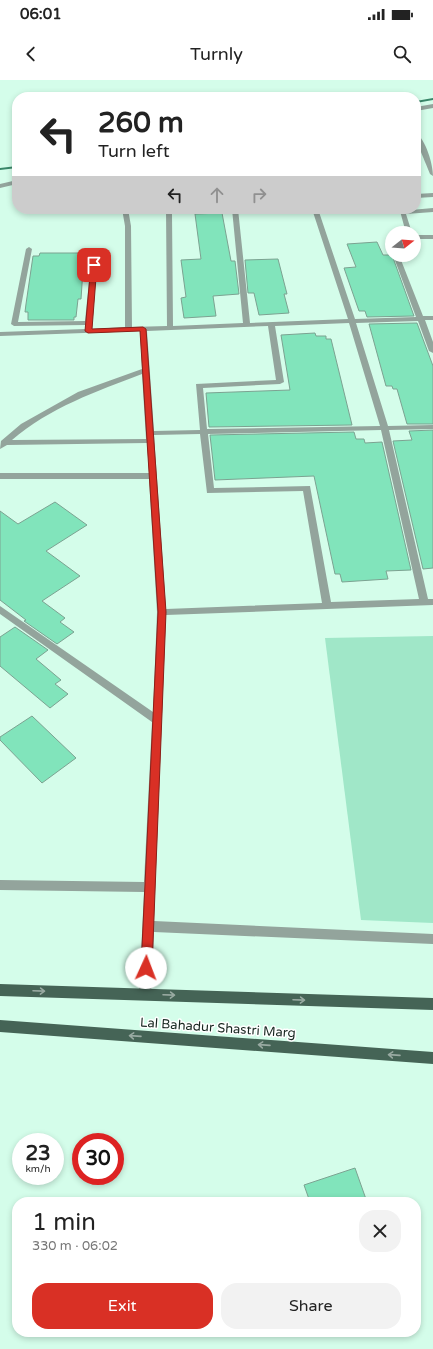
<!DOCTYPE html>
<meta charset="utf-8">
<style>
:root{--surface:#fff;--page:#f2f2f2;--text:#222;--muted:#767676;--accent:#d93025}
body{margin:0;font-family:"Varela Round",sans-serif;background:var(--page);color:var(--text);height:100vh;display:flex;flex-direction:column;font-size:15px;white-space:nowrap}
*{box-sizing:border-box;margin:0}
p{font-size:13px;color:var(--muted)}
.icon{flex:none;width:22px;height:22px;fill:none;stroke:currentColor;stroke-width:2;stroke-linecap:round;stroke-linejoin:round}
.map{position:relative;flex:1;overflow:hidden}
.panel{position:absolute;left:12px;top:1117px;width:409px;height:140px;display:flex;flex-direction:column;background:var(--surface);border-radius:16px;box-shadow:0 2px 6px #0003}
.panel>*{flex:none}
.hud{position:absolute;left:12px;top:12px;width:409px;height:122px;border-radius:16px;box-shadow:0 2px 6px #0003;background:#fff;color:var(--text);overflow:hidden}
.needle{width:26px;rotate:73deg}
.buttons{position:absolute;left:385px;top:146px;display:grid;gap:8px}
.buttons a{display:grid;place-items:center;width:36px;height:36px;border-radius:50%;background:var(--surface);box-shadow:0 2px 6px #0003;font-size:20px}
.speed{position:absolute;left:12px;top:1053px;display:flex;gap:8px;font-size:20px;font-weight:700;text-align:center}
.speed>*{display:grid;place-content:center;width:52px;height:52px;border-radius:50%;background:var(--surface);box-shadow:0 2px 6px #0003;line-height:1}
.speed small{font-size:10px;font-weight:400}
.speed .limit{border:6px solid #d22;background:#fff;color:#111}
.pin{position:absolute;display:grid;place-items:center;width:34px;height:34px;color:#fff;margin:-17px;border-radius:8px;box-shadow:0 2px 6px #0006}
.me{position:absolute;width:44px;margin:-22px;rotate:2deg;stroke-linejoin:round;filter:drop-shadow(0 0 3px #0008)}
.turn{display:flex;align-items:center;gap:14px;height:84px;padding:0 20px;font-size:18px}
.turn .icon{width:52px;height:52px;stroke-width:2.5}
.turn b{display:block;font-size:28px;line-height:34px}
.lanes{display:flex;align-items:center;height:38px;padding:0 20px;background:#0003;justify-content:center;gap:20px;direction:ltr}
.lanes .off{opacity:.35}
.round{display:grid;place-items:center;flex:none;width:42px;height:42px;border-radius:16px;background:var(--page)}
.overview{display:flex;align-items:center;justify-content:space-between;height:68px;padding:0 20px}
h1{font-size:24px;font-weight:600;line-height:30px}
.primary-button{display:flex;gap:8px;margin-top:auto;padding:8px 20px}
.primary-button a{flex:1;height:46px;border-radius:16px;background:var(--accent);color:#fff;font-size:16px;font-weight:600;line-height:46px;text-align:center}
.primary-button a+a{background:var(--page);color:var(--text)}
.status{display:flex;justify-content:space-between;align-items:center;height:28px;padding:0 20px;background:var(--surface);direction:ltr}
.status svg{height:11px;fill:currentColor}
header{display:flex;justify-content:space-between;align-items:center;height:52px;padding:0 20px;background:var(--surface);font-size:18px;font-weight:600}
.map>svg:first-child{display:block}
.green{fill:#a0e7c8}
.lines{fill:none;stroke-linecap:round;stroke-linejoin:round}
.stream{fill:#398669;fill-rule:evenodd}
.building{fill:#81e4bb;stroke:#7ca291}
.minor{fill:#93a49c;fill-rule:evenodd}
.major{fill:#456456;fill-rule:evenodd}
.oneway{stroke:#99aaa2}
.route{fill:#d93025;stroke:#8d1f18}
.labels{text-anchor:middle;stroke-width:3;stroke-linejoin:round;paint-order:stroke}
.near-street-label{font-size:13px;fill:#172720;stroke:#fff}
</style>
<div class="status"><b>06:01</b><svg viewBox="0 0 49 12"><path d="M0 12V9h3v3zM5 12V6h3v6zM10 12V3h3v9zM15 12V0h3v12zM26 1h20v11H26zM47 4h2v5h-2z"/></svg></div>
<header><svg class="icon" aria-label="back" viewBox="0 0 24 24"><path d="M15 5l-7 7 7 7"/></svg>Turnly<svg class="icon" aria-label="search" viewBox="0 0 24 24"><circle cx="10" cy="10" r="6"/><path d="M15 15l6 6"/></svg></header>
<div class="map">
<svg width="433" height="1269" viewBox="0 0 433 1269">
<rect width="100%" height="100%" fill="#d4fdea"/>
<polygon class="green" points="433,556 433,843 361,840 325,558"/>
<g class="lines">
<g class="stream">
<polygon points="433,18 433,20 416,23 416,21"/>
<polygon points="17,86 17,88 0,90 0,88"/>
</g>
</g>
<g class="building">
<polygon points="222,133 231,181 235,181 239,214 213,216 216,236 184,238 181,218 186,217 181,180 201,179 195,134"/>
<polygon points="377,162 383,175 392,175 414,236 367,237 365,231 359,231 344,188 356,187 347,164"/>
<polygon points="40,173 82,173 81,175 84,175 81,219 78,219 76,237 74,237 74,240 28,240 28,232 25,232 26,224 33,176 39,176"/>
<polygon points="278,179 287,214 284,214 289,233 259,235 254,213 248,213 245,180"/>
<polygon points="417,243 433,286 433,344 407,344 397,309 393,309 392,306 386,306 369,244"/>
<polygon points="315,253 316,256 326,256 326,259 331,259 352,345 209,347 206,313 290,310 281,255"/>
<polygon points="433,350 433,488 423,489 393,361 412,360 409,351"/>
<polygon points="354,352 356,359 364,359 365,363 382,362 411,490 386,491 388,499 342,502 340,494 335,494 314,396 215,400 210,355"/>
<polygon points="55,422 87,445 46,471 80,496 42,521 65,538 60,542 74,552 57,564 24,541 26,540 0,520 0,431 18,444"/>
<polygon points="15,547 48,570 36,579 61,600 55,604 68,614 50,628 0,586 0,557"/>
<polygon points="32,636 76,678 42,703 0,660 0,657"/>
<polygon points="355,1088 367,1122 310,1122 304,1105"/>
</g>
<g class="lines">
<g class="minor">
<polygon points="433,24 433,28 416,31 416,27"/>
<path d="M416,53C426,60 433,84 433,96L430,94C426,83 416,63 416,53Z"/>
<polygon points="17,100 17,104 0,108 0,104"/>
<polygon points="433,113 433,117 416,118 416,114"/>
<polygon points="433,128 433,132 406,134 412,153 406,153 400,131"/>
<path d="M122,129H128L131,146L132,247L167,246L166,129H231L228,131L172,134L173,246L243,243L232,129H238L250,243L348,239L312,129H318L355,239L416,237L393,175H399L423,236H433V240H425L433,262V273L429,271L418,241L356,243L388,346L433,345V349L389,350L428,519H433V525L166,535L154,841L433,854V864L154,852L151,914L149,918L145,920L141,918L139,914L144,812L0,810V800L144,802L152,642L0,534V526L153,632L157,532L149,399H0V393H149L147,363L7,365L0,369L1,361L21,344L78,312L142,289L140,251L0,256V252L85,249V245L14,246L11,244L26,169L29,167L32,169L18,242L85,241L92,171L95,169L98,171L92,249L125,247V146ZM349,243L380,346L207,349L203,308L280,304L284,302L275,246ZM268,246L276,300L196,304L200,350L154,351L147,251ZM142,294L146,359L12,360C49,328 97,311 142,294ZM381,350L419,519L331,522L310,406L214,408L208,354ZM200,354L207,413L303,411L322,523L166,529L154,355Z"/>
<rect x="414" y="155" width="19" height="4"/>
<polygon points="391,160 392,160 392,168 390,167 388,162"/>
</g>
<g class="major">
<polygon points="0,904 433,918 433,930 0,916"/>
<polygon points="0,940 433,972 433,984 0,952"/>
</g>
</g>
<defs><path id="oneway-shaft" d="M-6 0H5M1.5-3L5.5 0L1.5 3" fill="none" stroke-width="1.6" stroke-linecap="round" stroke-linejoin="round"/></defs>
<g class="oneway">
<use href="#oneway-shaft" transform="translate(39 911) rotate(2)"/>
<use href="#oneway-shaft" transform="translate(169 915) rotate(2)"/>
<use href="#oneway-shaft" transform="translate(299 920) rotate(2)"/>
<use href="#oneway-shaft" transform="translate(135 956) rotate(-176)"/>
<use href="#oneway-shaft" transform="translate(264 965) rotate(-176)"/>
<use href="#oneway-shaft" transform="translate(394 975) rotate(-176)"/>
</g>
<polygon class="route" points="94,184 97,185 92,249 143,247 146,249 166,532 152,888 150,892 146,893 143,892 141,888 158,532 140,251 88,253 85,251 91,185"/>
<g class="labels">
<g class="near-street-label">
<text transform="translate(218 947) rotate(4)" y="5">Lal Bahadur Shastri Marg</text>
</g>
</g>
</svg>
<div class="buttons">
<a><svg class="needle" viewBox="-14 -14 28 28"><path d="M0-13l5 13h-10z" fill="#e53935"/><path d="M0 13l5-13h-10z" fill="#767676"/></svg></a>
</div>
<div class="speed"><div>23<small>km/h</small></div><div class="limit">30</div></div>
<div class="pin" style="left:94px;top:185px;background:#d93025"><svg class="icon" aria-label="arrive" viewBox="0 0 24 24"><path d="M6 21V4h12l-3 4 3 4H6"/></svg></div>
<svg class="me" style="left:146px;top:888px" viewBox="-20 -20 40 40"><circle r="19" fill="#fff"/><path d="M0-13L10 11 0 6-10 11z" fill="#d93025"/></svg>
<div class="hud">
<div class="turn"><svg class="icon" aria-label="left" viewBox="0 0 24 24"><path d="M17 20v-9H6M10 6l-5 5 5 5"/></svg><div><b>260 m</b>Turn left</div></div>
<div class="lanes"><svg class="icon" aria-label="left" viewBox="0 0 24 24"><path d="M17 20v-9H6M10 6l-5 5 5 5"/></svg><svg class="icon off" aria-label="ahead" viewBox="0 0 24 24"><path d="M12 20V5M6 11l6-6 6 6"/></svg><svg class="icon off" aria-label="right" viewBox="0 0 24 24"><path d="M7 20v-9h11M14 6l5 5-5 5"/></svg></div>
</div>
<section class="panel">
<div class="overview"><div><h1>1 min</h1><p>330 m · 06:02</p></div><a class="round"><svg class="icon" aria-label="close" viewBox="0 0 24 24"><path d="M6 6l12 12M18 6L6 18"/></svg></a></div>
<div class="primary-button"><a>Exit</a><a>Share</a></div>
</section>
</div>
